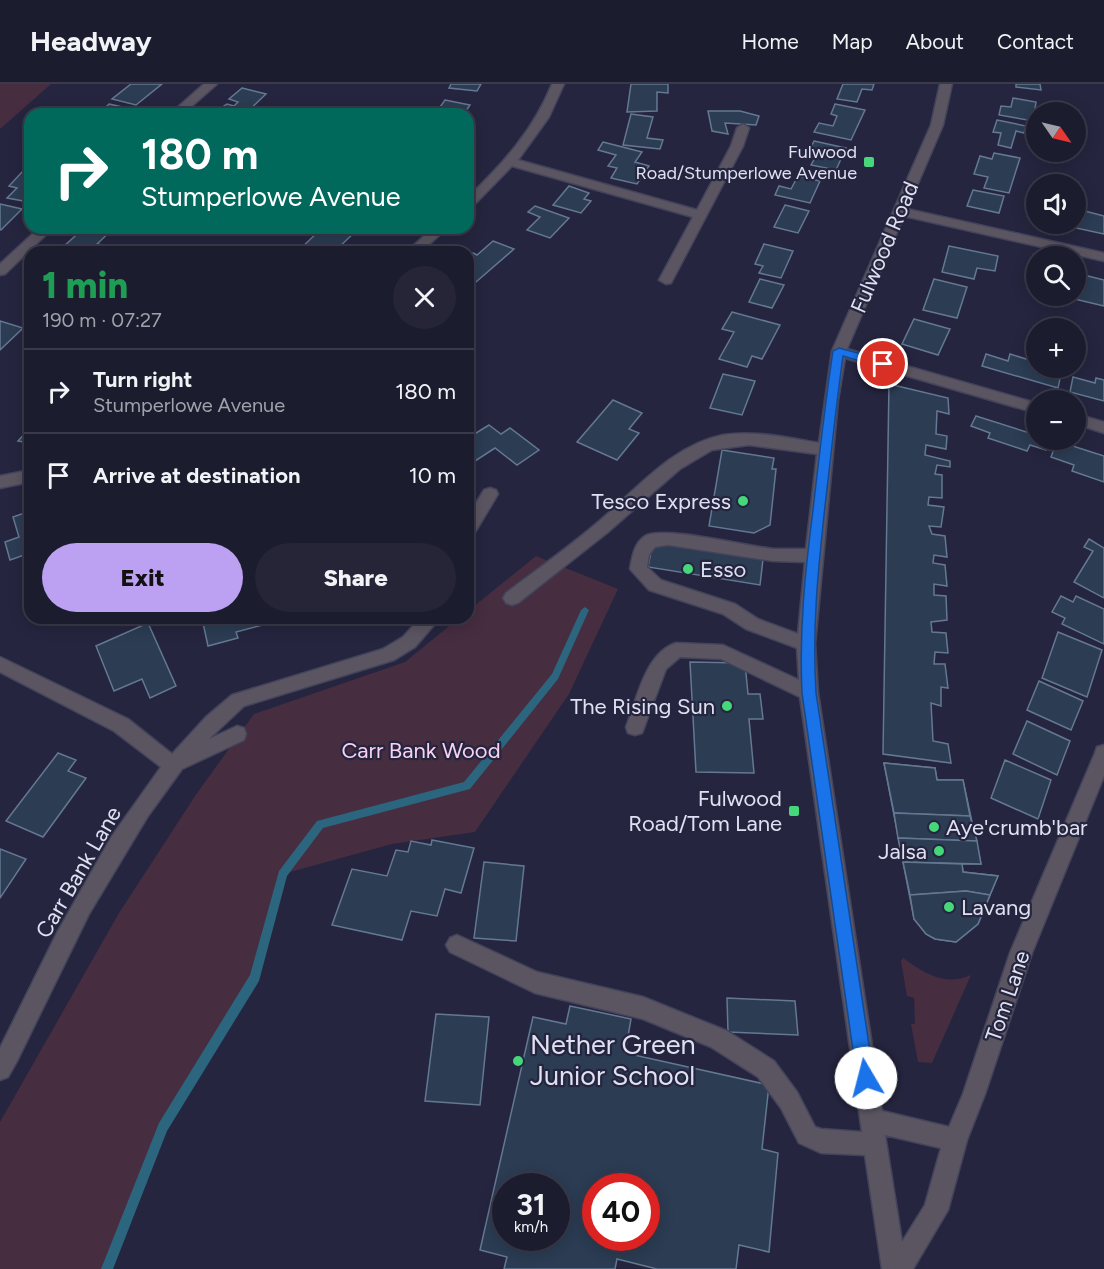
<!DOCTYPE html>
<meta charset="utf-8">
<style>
:root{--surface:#1c1c2f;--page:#252537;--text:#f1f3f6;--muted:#a0a1aa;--line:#3a3a4b;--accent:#bca0f2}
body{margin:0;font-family:Figtree,sans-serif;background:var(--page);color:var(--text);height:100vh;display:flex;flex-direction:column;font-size:22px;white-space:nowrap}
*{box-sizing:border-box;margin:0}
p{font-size:20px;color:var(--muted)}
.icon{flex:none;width:33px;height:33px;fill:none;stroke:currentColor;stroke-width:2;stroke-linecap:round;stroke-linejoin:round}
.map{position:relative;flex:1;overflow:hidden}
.side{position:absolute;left:24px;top:162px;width:450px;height:378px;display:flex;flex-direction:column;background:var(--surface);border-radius:18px;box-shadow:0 3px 15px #0003,0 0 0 2px var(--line)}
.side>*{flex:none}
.guide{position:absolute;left:24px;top:24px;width:450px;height:126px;border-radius:18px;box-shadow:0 3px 15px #0003,0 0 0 2px var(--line);background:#00695c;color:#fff;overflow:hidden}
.needle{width:39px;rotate:124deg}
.controls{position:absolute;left:1026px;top:18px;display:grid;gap:12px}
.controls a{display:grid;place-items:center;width:60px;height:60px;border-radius:50%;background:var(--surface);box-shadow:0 3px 15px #0003,0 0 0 2px var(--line);font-size:30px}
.speed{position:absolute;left:492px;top:1089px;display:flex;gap:12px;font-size:30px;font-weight:700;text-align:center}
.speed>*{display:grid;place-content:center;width:78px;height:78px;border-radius:50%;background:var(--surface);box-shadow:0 3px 15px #0003,0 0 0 2px var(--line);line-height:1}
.speed small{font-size:15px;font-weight:400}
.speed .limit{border:9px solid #d22;background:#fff;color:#111}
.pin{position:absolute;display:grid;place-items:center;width:51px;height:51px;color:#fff;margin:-26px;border:3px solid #fff;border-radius:50%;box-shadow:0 2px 6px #0007}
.me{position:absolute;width:66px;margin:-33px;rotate:352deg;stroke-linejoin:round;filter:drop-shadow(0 0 4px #0008)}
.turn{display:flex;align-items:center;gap:21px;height:126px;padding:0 18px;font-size:27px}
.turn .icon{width:78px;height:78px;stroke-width:2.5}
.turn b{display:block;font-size:42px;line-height:51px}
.round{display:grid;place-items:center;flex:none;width:63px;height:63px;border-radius:32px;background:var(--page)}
.summary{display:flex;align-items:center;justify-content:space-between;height:102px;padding:0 18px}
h1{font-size:36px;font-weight:800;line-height:45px;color:#1e9e55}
.primary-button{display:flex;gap:12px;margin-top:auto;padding:12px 18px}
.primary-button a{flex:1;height:69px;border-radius:36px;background:var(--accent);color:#111;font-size:24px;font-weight:800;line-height:69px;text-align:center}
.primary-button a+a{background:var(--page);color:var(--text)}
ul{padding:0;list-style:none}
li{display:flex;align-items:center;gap:18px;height:84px;padding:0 18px;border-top:2px solid var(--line)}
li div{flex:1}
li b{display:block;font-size:22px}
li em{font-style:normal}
header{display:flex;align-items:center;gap:36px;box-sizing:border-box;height:84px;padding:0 30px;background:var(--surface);border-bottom:2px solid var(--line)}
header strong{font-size:28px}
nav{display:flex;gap:33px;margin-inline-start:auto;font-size:21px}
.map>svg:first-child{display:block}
.green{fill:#462d40}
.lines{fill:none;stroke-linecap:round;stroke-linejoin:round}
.stream{fill:#2c657e;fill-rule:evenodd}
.building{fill:#2b3c53;stroke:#657892;stroke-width:1.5;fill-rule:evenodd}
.minor-casing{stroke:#43435c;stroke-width:3}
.minor{fill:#5b5561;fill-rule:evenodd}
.route{fill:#1a73e8;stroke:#114b97;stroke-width:1.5}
.poi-dot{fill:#45d77a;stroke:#25253f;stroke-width:2}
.labels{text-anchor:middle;stroke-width:4.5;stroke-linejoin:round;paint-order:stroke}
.far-poi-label{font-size:18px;fill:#dfe1f2;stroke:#25253f;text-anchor:end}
.street-label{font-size:22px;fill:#dfe1f2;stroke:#25253f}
.poi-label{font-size:22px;fill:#dfe1f2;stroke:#25253f;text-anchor:end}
.park-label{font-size:22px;fill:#fad1f0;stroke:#25253f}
.near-poi-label{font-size:27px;fill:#dfe1f2;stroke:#25253f;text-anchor:start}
</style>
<header>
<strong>Headway</strong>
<nav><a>Home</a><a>Map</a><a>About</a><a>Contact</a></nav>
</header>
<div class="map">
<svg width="1104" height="1185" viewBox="0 0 1104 1185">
<rect width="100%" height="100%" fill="#25253f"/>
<g class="green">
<polygon points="0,0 51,0 0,45"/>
<polygon points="536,472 618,505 569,610 475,748 392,760 283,790 255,893 163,1043 107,1185 0,1185 0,1038 119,829 195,712 254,630 405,578 459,534 468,534 468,527"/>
<path d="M903,874C924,889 945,903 971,891L932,979L918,978L911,940H915L914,914L907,912L901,877Z"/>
</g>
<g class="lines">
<polygon class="stream" points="585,523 589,526 558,595 470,705 323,744 287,792 259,897 167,1047 113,1185 101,1185 159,1039 250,891 279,787 317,737 464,698 552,590 581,526"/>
</g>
<g class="building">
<polygon points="131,0 162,0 136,21 112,15"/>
<polygon points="451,0 481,0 477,7 449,4"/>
<polygon points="631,0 668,0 668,9 657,8 657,27 627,28"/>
<polygon points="843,0 874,0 872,6 862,5 857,18 837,15"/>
<polygon points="1016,0 1040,0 1041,6 1016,3"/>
<polygon points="242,4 266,10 245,30 221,24 227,20 234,22 238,18 229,15"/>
<polygon points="1013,14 1036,18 1033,37 999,31 1001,22 1011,23"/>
<polygon points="445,16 470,21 464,30 435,30"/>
<polygon points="109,20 136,26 132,30 99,30"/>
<polygon points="835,20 865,26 851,56 814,48 819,39 833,42 837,32 831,30"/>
<polygon points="708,27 740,27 759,32 756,41 725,39 728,50 712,47"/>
<polygon points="631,30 653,33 647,54 663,56 660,65 623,61"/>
<polygon points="997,36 1026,42 1024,49 1016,47 1011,64 998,61 1001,49 993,48"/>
<polygon points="814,57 846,64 836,86 811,81 815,74 807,72"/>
<polygon points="603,58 642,68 635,78 649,82 637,100 611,94 617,84 608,82 616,71 598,66"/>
<polygon points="994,69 1020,74 1009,109 984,104 988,93 974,90 980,72 992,75"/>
<polygon points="22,88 30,90 29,118 7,114 17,104 9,102"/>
<polygon points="798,92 820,97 810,119 775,111 779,102 791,105"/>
<polygon points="569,102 589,109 584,115 591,117 581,129 553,121"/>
<polygon points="973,106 1004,112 999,129 967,122"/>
<polygon points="0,120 22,125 1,146 0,145"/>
<polygon points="785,121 809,127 798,149 774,143"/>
<polygon points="535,122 569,134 550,154 527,146 540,133 528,128"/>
<polygon points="1081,126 1104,132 1104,150 1076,144"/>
<polygon points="84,144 114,144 97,160 104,161 97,168 77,168 62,164"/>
<polygon points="322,144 356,144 358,145 334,168 297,168"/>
<polygon points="493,157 514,165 476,198 468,195 468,173 473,169 477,171"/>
<polygon points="764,160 793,167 781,194 759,189 763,182 755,180"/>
<polygon points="949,162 998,172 995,187 977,184 974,195 942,188"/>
<polygon points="1076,189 1104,196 1104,222 1066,213 1076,212"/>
<polygon points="760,195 784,201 772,224 749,218"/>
<polygon points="934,195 967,203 957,234 923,226"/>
<polygon points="732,228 780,241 762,275 752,272 747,283 719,275 734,248 722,245"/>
<polygon points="914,235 950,245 938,271 902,260"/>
<polygon points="0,237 23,244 0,266"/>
<polygon points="986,270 1008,277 1010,270 1036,278 1036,284 1061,290 1058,304 982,282"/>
<polygon points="723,290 755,297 742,331 710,324"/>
<polygon points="1073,293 1095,299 1096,294 1104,296 1104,317 1070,308"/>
<polygon points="889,300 948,314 949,330 937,327 936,350 947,352 946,365 926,361 925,371 950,377 950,383 937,381 935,390 942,391 942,414 929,413 928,421 944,423 941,443 929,442 932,450 945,452 947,473 934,471 933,479 945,481 947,502 934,500 934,511 946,512 947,536 931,538 932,548 946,549 948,569 935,568 934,580 945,580 948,604 941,603 941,622 931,619 933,657 948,660 951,679 883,670"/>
<polygon points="613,316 642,329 629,345 639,349 617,376 577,358"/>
<polygon points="976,332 1036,351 1036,356 1049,356 1046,366 1030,361 1027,367 988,354 990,349 971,342"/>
<polygon points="489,341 501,350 510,344 539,366 517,381 495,364 472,379 468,376 468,354"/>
<polygon points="30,344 30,359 18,357"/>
<polygon points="1057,357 1104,372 1104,398 1072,387 1074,381 1051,373"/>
<polygon points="722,366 774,374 772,385 776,385 770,441 754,449 709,442"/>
<polygon points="30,427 30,469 10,476 5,458 19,453 13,433"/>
<polygon points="1089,455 1104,464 1104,514 1074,498 1093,467 1084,463"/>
<polygon points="653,458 763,475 760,501 648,483"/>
<polygon points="1061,512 1073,518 1076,512 1104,525 1104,560 1062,540 1065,534 1052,528"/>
<polygon points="221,534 281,534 282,536 236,548 238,554 208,562 203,539"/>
<polygon points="148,539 176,602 150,614 142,595 114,607 96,562"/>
<polygon points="1058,548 1102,566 1087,613 1042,594"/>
<polygon points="690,578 745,579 748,610 760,610 763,635 749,635 754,689 696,688"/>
<polygon points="1039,597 1083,617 1071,646 1027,626"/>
<polygon points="1027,637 1070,657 1057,691 1013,670"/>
<polygon points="58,669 76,676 68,687 86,694 43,753 6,737"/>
<polygon points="1005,676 1051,696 1038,735 991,714"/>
<polygon points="884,679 935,684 937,696 963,696 981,780 962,780 963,788 998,792 978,840 956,858 935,855 926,850 914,835"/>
<polygon points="884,679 935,684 937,696 963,696 970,732 894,729"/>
<polygon points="894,729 970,732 977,757 898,754"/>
<polygon points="898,754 977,757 981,780 903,778"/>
<polygon points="432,756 474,764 461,809 445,805 437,832 411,827 402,856 332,841 352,785 387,792 396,766 408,768 411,757 431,761"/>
<polygon points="0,765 26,775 0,814"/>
<polygon points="484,778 524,782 516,857 474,854"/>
<polygon points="903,778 962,780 963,788 998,792 990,811 966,807 910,811"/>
<polygon points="966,807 990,811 978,840 956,858 935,855 926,850 914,835 910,811"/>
<polygon points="727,914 795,917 798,951 728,948"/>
<path d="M570,922L631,935L625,969L769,1001L762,1065L778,1069L769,1168L739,1161L736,1185H657L617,1175L615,1185H504L507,1173L480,1166L533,933L566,940ZM506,1102H556V1154H506ZM596,1102H646V1154H596Z"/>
<polygon points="436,930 489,933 480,1021 425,1017"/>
</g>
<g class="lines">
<g class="minor-casing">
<g id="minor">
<polygon points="204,0 217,0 183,30 170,30"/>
<path d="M552,0H564L549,33L518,76L697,126L731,62L737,44L743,40L749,44L743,62L671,199L666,200L659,196L693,133L512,82L472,123L468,124V113C503,80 534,45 552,0Z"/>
<path d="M940,0H952L943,41L907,125L1104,169V177L904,132L847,265L1036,319V329L845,274L838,316L815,560L818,609L882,1027L949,1043L963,1010L1010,869L1095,669L1097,663L1104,661V692L1032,869L985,1010L967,1056L948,1126L913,1185H882L865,1071L821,1069L799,1059L781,1024L758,993L711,963L643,935L535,909L450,868L446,861L450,854L457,851L537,888L643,913L727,947L774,977L797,1008L815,1043L821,1045L862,1048L800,613L721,575L680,573L666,585L642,649L635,651L628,649L626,643C637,615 645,569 676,559L723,561L799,596L797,564L746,545L723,530L649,506L630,485C632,474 634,459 645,452C663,441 749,463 774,465C785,465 796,465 806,465L817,370L749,361L712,366L680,385L608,448L518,519L512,521L506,519L503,514L506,509C536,486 568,464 597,439C635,407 672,361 723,351C755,346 788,354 819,359L832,267L931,41ZM668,461L773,477L805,478L798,550L758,535L735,520L661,496L647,483L649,471L655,463ZM885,1051L941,1064L925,1121L902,1158Z"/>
<polygon points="39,144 53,144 5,190 0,191 0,180"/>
<polygon points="433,144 447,144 421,168 406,168"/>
<polygon points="1076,330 1104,338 1104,349 1076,340"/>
<polygon points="30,386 30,398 0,404 0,392"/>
<polygon points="490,404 496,406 498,410 474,450 468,452 468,432 484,406"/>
<polygon points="420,534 440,534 415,563 394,576 244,622 209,655 237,642 244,644 246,650 244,656 182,685 148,732 89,830 17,977 8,993 0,996 0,964 58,847 112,752 161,683 114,647 0,588 0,573 128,635 172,670 206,633 232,611 383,565 403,553"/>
</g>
</g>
<use href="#minor" class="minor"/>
</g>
<path class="route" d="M839,264L887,277L888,280L883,284L843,272C836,322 831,372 825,422C818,487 812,544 816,609L874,994L872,1001L866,1003L860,1001L857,994L802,609C799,546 805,489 813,426C819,373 825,320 833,267Z"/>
<g class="poi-dot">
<rect x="863" y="72" width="12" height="12" rx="3"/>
<circle cx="743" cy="417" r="6"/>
<circle cx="688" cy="485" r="6"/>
<circle cx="727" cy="622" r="6"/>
<rect x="788" y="721" width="12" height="12" rx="3"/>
<circle cx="934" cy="743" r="6"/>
<circle cx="939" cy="767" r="6"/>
<circle cx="949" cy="823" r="6"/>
<circle cx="518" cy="977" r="6"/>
</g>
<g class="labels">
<g class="far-poi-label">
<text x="857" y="74">Fulwood<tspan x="857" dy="21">Road/Stumperlowe Avenue</tspan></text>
</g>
<g class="street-label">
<text transform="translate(884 163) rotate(-67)" y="8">Fulwood Road</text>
<text transform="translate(78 788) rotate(-60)" y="8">Carr Bank Lane</text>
<text transform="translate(1007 912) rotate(-71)" y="8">Tom Lane</text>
</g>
<g class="poi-label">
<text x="731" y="425">Tesco Express</text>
<text x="700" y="493" text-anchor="start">Esso</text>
<text x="715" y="630">The Rising Sun</text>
<text x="782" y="722">Fulwood<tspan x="782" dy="25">Road/Tom Lane</tspan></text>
<text x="946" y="751" text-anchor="start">Aye'crumb'bar</text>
<text x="927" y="775">Jalsa</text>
<text x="961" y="831" text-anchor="start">Lavang</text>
</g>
<g class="park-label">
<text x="421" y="674">Carr Bank Wood</text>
</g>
<g class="near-poi-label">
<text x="530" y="970">Nether Green<tspan x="530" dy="31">Junior School</tspan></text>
</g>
</g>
</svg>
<div class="controls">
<a><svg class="needle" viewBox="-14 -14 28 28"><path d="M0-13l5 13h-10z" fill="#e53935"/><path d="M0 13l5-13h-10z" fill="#a0a1aa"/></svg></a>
<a><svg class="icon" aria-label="sound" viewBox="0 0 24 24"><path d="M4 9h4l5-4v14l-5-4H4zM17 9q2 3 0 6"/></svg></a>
<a><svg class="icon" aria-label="search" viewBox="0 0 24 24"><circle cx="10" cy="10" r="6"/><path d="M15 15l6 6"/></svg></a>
<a>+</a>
<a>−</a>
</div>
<div class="speed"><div>31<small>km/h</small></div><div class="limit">40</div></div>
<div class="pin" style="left:883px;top:280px;background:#d93025"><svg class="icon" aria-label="arrive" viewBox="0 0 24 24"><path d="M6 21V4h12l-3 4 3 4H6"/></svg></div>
<svg class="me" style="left:866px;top:994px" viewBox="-20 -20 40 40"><circle r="19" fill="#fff"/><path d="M0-13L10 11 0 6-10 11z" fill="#1a73e8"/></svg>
<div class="guide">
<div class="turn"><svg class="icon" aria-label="right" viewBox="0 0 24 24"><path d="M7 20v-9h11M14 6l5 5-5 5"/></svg><div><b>180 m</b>Stumperlowe Avenue</div></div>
</div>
<section class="side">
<div class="summary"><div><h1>1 min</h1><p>190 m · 07:27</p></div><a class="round"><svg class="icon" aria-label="close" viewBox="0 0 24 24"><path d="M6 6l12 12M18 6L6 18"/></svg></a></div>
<ul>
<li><svg class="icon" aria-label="right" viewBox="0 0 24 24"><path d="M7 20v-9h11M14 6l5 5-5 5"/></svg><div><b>Turn right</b><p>Stumperlowe Avenue</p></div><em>180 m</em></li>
<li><svg class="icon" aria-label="arrive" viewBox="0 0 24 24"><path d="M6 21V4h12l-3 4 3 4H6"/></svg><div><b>Arrive at destination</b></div><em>10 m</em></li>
</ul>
<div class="primary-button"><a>Exit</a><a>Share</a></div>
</section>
</div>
